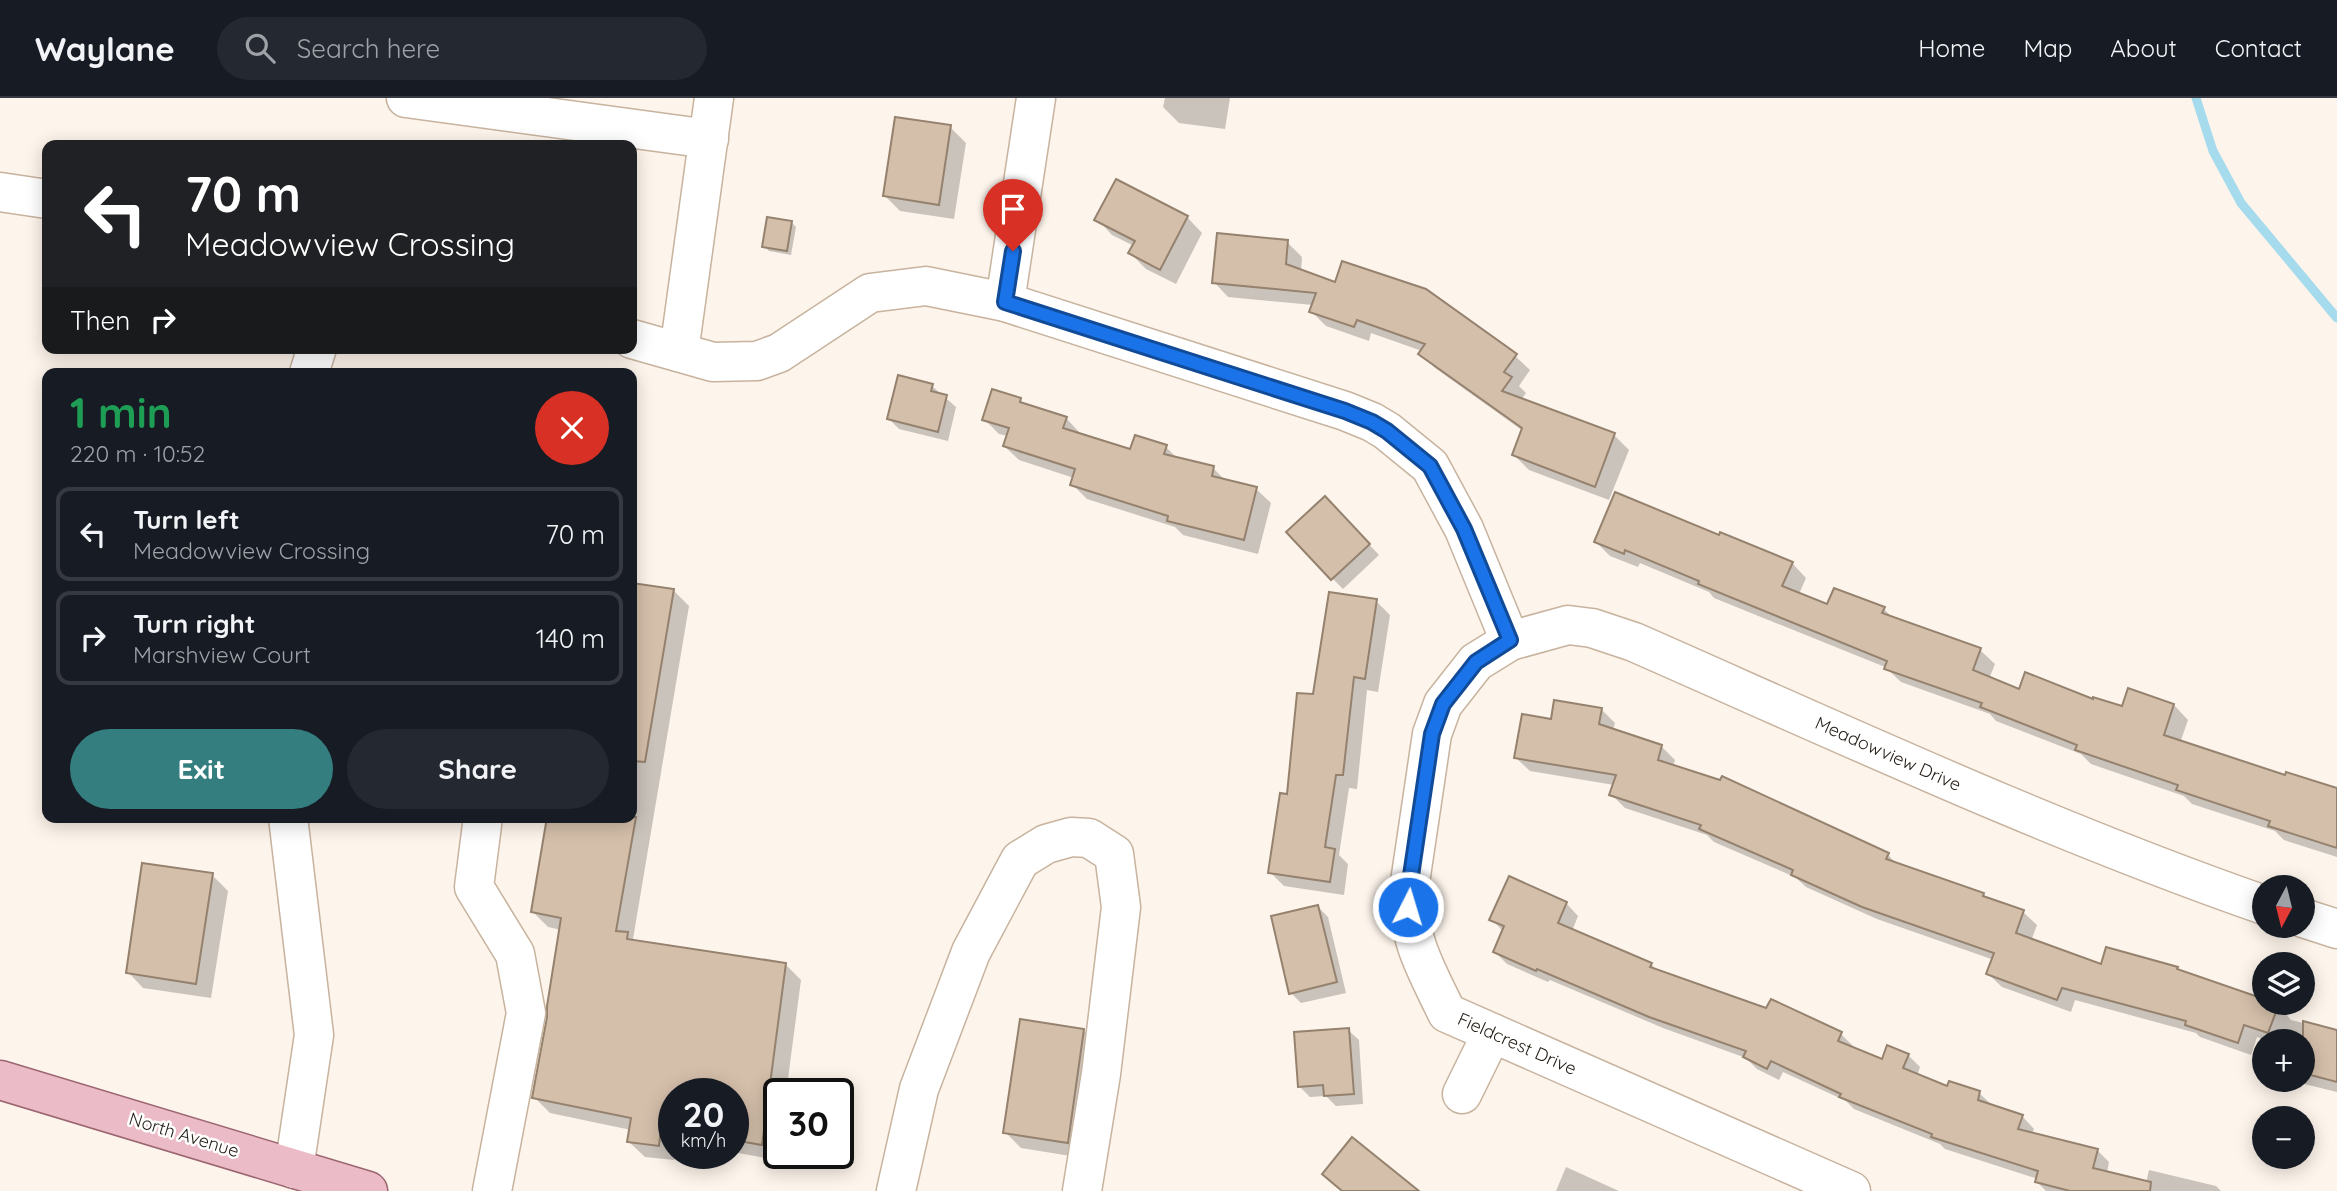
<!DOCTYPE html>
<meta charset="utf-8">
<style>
:root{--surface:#171b24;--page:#242831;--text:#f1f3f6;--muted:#9ea1a6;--line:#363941;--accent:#357e7f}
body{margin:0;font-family:Quicksand,sans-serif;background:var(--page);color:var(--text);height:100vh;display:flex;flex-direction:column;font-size:26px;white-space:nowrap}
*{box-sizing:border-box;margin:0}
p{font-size:23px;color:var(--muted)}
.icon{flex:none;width:38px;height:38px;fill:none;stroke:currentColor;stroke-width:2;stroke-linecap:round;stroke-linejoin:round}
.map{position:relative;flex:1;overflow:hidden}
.panel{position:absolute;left:42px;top:270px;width:595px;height:455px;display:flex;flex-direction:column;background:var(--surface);border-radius:14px;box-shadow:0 4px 18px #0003}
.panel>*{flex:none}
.hud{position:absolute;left:42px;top:42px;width:595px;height:214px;border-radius:14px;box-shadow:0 4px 18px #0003;background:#202124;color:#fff;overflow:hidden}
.needle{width:46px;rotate:187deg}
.controls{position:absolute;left:2252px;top:777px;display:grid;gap:14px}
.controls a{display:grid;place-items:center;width:63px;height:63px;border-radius:50%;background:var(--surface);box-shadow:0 4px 18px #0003;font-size:35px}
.speed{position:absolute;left:658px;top:980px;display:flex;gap:14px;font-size:35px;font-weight:700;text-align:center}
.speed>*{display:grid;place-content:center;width:91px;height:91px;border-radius:50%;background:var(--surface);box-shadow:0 4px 18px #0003;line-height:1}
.speed small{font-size:18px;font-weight:400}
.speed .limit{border:4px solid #111;border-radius:10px;background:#fff;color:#111}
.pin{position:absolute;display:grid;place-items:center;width:60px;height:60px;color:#fff;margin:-72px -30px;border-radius:50% 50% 50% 0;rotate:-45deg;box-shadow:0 0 7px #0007}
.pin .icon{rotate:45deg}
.me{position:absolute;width:77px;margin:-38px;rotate:5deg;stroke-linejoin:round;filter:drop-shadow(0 0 5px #0008)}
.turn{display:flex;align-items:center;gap:24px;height:147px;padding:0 28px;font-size:32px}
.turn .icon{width:91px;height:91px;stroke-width:2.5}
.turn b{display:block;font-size:49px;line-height:60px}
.then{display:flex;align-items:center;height:66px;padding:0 28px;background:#0003;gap:14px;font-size:26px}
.round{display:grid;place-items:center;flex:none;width:74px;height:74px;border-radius:37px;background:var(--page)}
.summary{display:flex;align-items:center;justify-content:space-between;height:119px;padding:0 28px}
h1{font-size:42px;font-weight:700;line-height:52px;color:#1e9e55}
.primary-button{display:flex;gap:14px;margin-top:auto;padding:14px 28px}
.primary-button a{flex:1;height:80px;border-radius:42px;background:var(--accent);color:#fff;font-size:28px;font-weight:700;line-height:80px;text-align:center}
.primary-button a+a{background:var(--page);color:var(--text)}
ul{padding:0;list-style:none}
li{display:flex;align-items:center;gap:21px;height:94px;margin:0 14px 10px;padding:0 14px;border:4px solid var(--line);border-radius:14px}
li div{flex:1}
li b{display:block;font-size:26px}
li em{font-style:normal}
header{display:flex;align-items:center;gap:42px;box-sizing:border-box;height:98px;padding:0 35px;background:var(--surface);border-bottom:2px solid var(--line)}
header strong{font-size:33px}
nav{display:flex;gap:38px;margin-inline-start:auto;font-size:24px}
.search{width:490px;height:63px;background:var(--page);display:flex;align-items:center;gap:18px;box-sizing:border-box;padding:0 24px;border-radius:38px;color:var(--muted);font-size:26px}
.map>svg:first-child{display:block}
.shadow{fill:#0003}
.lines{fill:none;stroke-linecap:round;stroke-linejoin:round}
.stream{stroke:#a6daed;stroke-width:9}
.building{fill:#d4bfaa;stroke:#95826e;stroke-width:2}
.minor-casing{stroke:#c7b39e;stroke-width:41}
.major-casing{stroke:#9c6671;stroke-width:41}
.minor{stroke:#fff;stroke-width:38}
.major{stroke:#ebbcc8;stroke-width:38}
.route-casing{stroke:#114b97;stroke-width:18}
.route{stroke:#1a73e8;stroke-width:12}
.labels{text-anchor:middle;stroke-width:5;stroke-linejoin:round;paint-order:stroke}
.street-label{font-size:18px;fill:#221b13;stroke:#fff}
</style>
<header>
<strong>Waylane</strong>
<div class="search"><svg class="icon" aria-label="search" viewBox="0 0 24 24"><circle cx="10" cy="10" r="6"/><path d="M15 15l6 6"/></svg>Search here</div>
<nav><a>Home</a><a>Map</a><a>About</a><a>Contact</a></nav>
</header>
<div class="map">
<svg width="2337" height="1093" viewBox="0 0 2337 1093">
<rect width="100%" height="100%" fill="#fdf4eb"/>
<g class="shadow">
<polygon points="1165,0 1230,0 1225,31 1179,25 1163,9"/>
<polygon points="950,29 966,45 954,121 900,113 885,98"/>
<polygon points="1187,119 1202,135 1176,186 1146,171 1130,155 1134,148 1112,137 1097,121"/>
<polygon points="791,124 796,129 791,157 769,153 764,148"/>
<polygon points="1287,144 1302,159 1301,173 1515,258 1530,272 1519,288 1526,295 1521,302 1614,337 1629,352 1609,402 1529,372 1514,357 1523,333 1435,270 1421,256 1422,253 1371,235 1369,243 1326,228 1311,213 1313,207 1228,199 1214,184"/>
<polygon points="932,288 956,309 948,343 899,331 889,321"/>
<polygon points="1020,302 1027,308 1066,320 1080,335 1080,337 1132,353 1166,349 1178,361 1213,370 1226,383 1256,391 1271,405 1258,456 1183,437 1175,429 1087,401 1072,386 1074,380 1019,362 1004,348 1008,338 999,336 984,321"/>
<polygon points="1336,411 1379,457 1343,491 1332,480"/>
<polygon points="1720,439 1792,465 1806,480 1799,496 1828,508 1884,511 1894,521 1980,552 1995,566 1989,581 2020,593 2094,604 2123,611 2174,607 2188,622 2180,645 2286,679 2337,692 2337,759 2284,742 2275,733 2192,706 2184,698 2091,666 2081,656 1996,623 1990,616 1901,584 1885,569 1714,500 1709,494 1640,465 1638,469 1610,458 1596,444"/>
<polygon points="632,486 673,492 689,508 633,841 635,844 785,866 801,882 786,996 779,996 777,1062 733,1054 733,996 674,996 674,1062 645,1059 629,1044 631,1032 550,1015 534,999 549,919 561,832 548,829 532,813 632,719"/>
<polygon points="1376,503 1390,517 1378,594 1367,592 1357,691 1349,690 1339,757 1348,766 1344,797 1284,788 1270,774 1315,598"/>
<polygon points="1601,611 1615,625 1613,632 1662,649 1675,662 1673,668 1888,757 1898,767 1983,796 1989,802 2023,814 2037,827 2031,843 2102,868 2177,870 2181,874 2264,903 2264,905 2278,907 2291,922 2337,933 2337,994 2296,984 2294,982 2303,982 2303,943 2287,943 2289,935 2286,934 2283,943 2269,943 2257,939 2251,957 2200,939 2196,935 2075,902 2071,914 2002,889 1988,876 1994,862 1877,821 1806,789 1795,779 1714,744 1707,737 1625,710 1611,696 1614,687 1530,673 1516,660 1553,623"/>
<polygon points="212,777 228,793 211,900 143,890 128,874"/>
<polygon points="1566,805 1578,818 1572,833 1651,866 1660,875 1841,936 1853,948 1852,951 1882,963 1908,957 1920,969 1917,978 1948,991 1979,995 1992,1007 2022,1018 2034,1031 2032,1037 2097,1052 2109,1064 2107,1075 2146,1085 2149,1072 2216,1088 2221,1093 2046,1093 2037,1084 2038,1081 1945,1051 1940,1046 1854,1011 1846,1003 1783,974 1779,982 1757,971 1746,960 1663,930 1550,882 1548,884 1507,866 1495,854 1504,834 1491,821"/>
<polygon points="1318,809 1328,819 1346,895 1301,905 1291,895"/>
<polygon points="1348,932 1359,942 1363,1006 1336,1008 1326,998 1310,999 1300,989"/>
<polygon points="1084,933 1099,948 1083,1060 1021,1050 1005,1034"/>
<polygon points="1566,1069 1619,1093 1556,1093"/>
</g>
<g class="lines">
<polyline class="stream" points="2196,0 2213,53 2241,105 2337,220"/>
</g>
<g class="building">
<polygon points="895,19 951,27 939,107 883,98"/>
<polygon points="1116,81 1188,118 1160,172 1128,155 1135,143 1094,122"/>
<polygon points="767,119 792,123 787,153 762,149"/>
<polygon points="1217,135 1288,142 1286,166 1335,184 1342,163 1426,191 1517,256 1504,274 1512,279 1502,293 1615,335 1595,389 1512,357 1522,330 1418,256 1425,246 1357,222 1354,229 1309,214 1316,195 1212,185"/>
<polygon points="898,277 933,286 931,293 947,297 938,334 887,321"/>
<polygon points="992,291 1021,300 1020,304 1067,319 1063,330 1130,351 1135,337 1167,347 1164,356 1214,368 1212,378 1257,389 1244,442 1167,423 1168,418 1070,387 1075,371 1003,348 1009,330 982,322"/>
<polygon points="1615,394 1719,437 1720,434 1793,464 1782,488 1827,506 1834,490 1885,509 1882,515 1981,550 1973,572 2019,591 2025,574 2093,601 2093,599 2122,608 2128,590 2174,606 2164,637 2285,677 2286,674 2337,690 2337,750 2268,728 2270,723 2176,692 2178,687 2075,652 2077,647 1980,609 1982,605 1884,571 1887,563 1698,486 1699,483 1625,452 1624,456 1594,444"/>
<polygon points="1325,398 1370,446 1331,482 1286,434"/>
<polygon points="632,485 674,491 645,664 632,663"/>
<polygon points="1329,494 1377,501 1365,581 1354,579 1343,677 1336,677 1325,749 1335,751 1330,784 1268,775 1280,695 1287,696 1297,595 1313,596"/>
<polygon points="1554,602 1602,610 1599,626 1662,647 1658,662 1720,682 1722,678 1889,755 1886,761 1984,795 1983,798 2024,812 2016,835 2101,866 2106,849 2178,869 2177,871 2264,901 2264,905 2279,906 2268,935 2244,927 2238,945 2185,927 2186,923 2062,890 2057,902 1986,876 1994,855 1862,809 1791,777 1793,772 1699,731 1701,727 1609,697 1616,677 1514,660 1522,616 1551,621"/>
<polygon points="547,719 636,719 616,833 628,834 627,841 786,865 762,1047 733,1042 733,996 674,996 674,1032 661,1030 659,1048 627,1044 631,1020 532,1000 547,919 547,908 561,820 531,814"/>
<polygon points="142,765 213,775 196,886 126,875"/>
<polygon points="1509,778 1567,804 1558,825 1652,865 1650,869 1766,910 1771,901 1842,934 1838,943 1882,961 1887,947 1909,956 1903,970 1947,988 1949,983 1980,993 1978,1002 2023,1017 2018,1031 2098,1051 2093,1070 2151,1084 2150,1093 2070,1093 2035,1084 2038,1073 1931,1039 1932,1036 1839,999 1841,996 1771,963 1767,971 1743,959 1746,953 1649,919 1537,871 1536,873 1493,854 1504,828 1489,822"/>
<polygon points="1318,807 1337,884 1289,896 1271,818"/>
<polygon points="1020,921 1084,931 1068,1045 1003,1035"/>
<polygon points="2303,923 2337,932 2337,984 2303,975"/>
<polygon points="1349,930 1354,996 1324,998 1323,987 1298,989 1294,934"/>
<polygon points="1352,1039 1419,1093 1342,1093 1322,1076"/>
</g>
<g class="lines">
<g class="minor-casing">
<g id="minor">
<polyline points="406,0 709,41"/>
<polyline points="0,94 47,101"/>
<polyline points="1005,204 1036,0"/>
<polyline points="632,241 713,264 757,263 779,255 870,195 926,188 1005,204 1345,313 1372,324 1387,333 1430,368 1464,431 1510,543"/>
<polyline points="679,254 714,0"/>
<polyline points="309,275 317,250"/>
<polyline points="288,719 314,937 294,1071"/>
<polyline points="483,719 474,789 515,856 526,915 492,1093"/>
<polyline points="2303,820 2337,831"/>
<polyline points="1462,996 1492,935"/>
<polyline points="896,1093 919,991 971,854 1020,762 1046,746 1071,739 1089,740 1114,756 1121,809 1101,976 1082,1093"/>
<path d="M1851,1093L1447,915C1426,871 1407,841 1409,791L1432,636L1443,606L1476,564L1510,543L1568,527L1592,530L1634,544C1843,636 2049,732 2264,807"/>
</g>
</g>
<g class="major-casing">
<polyline id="major" points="0,982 368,1093"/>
</g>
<use href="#minor" class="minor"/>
<use href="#major" class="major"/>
</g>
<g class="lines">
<g class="route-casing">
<polyline id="route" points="1013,153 1005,204 1345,313 1372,324 1387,333 1430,368 1464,431 1510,542 1476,564 1443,606 1432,636 1409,791 1408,809"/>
</g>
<use href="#route" class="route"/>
</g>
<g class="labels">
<g class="street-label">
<text transform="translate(1888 656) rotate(24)" y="6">Meadowview Drive</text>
<text transform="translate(1517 946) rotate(24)" y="6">Fieldcrest Drive</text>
<text transform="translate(184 1037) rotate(17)" y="6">North Avenue</text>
</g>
</g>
</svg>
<div class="controls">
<a><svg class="needle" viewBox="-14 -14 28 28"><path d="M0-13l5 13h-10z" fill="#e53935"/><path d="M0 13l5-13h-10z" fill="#9ea1a6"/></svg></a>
<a><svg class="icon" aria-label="layers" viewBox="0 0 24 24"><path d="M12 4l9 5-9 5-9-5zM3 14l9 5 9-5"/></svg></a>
<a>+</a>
<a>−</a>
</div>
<div class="speed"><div>20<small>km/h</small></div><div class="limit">30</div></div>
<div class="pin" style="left:1013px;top:153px;background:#d93025"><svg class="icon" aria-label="arrive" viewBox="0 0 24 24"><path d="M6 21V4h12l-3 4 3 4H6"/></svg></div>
<svg class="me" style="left:1408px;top:809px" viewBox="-20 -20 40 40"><circle r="17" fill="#1a73e8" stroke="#fff" stroke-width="3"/><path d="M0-11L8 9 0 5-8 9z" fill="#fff"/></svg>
<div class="hud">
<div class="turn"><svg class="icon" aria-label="left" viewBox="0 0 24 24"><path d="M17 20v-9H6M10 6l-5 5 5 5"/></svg><div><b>70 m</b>Meadowview Crossing</div></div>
<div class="then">Then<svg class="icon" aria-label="right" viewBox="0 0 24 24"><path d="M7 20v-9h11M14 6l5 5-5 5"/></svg></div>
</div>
<section class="panel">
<div class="summary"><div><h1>1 min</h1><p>220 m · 10:52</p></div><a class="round" style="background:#d93025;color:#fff"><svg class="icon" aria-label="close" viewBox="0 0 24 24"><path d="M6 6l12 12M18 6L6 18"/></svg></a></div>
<ul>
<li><svg class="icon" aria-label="left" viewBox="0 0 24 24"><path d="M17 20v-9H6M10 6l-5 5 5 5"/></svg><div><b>Turn left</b><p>Meadowview Crossing</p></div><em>70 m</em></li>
<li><svg class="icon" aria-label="right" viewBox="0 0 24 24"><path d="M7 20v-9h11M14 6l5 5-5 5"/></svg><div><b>Turn right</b><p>Marshview Court</p></div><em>140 m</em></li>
</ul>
<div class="primary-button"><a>Exit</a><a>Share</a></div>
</section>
</div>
